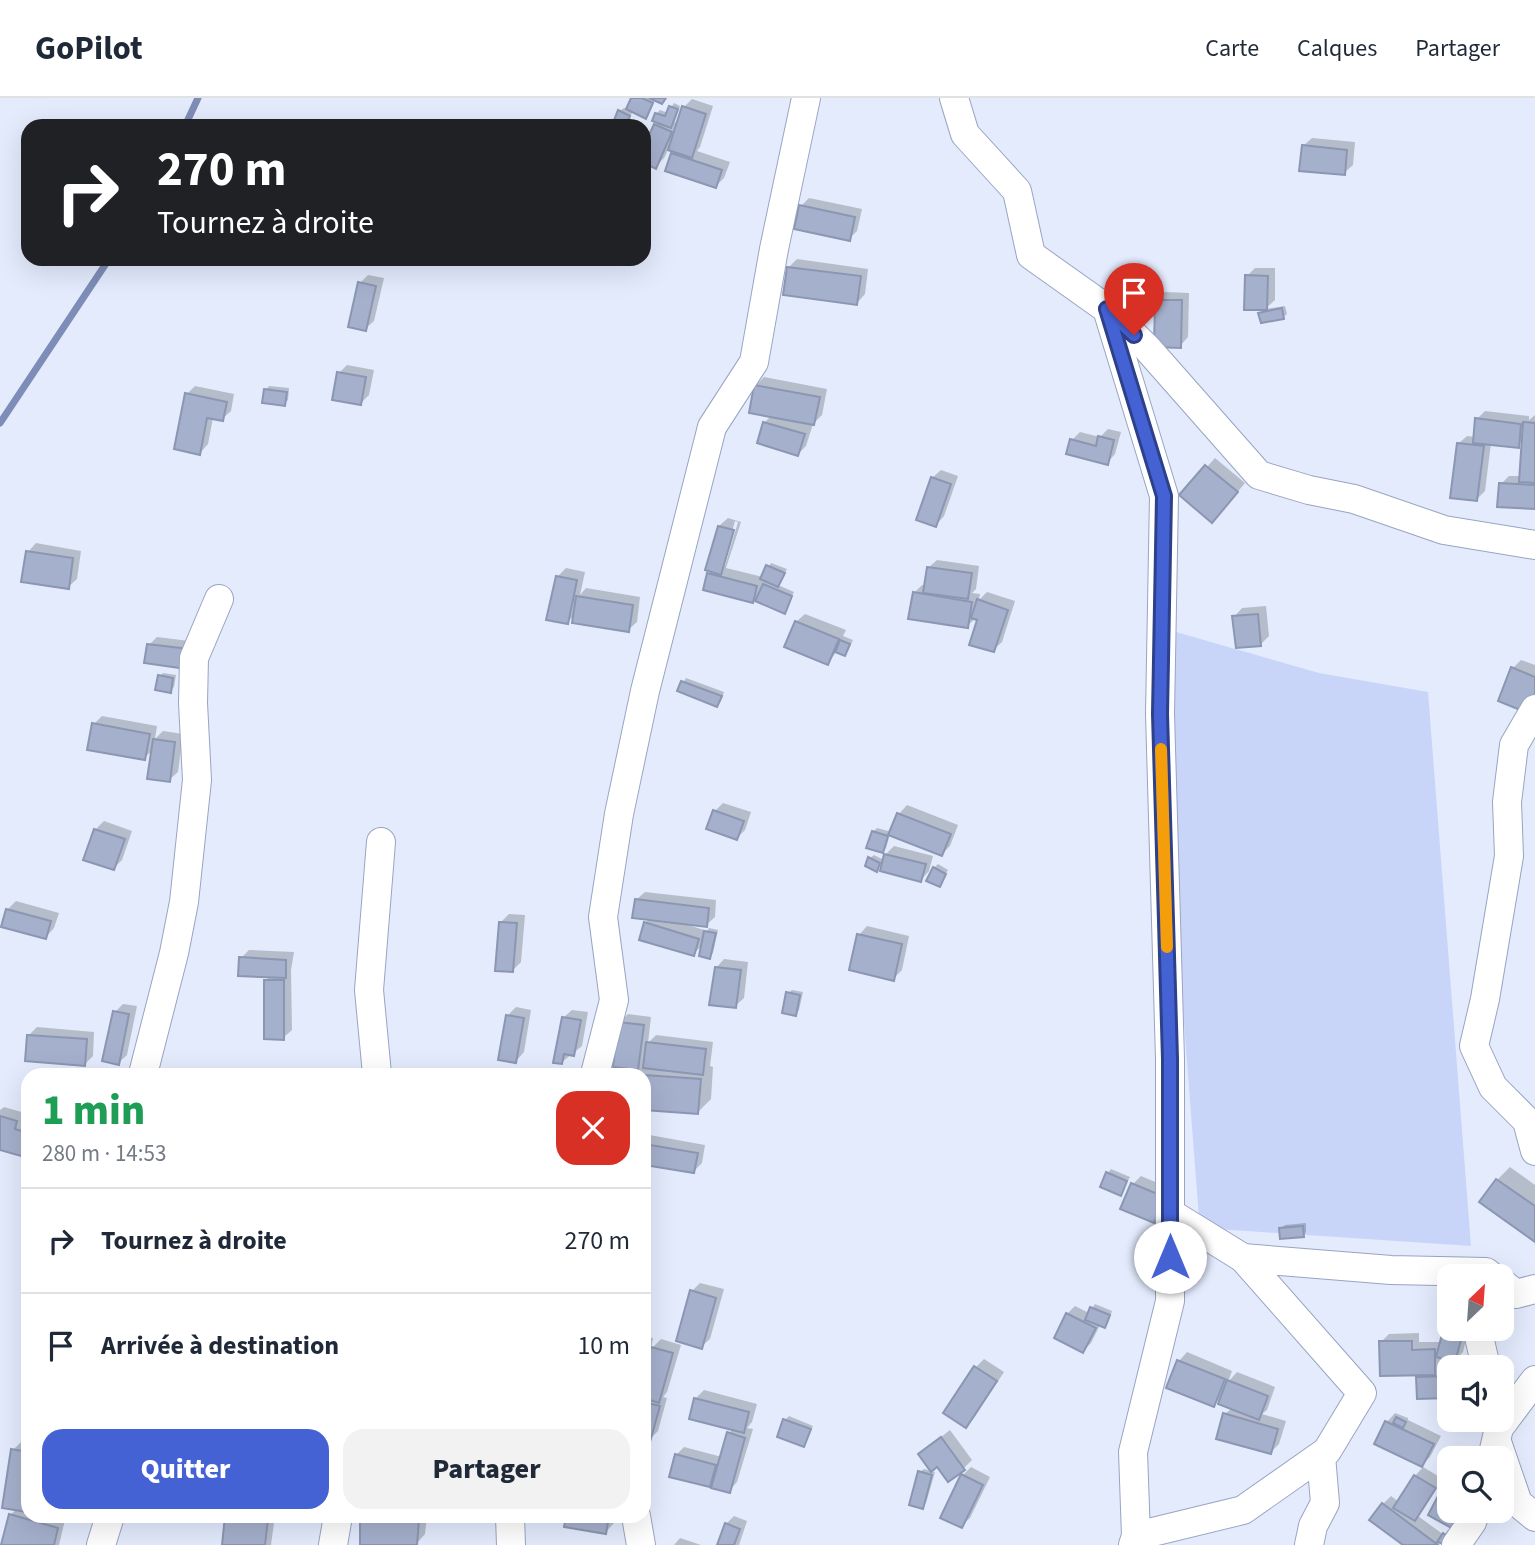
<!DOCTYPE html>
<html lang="fr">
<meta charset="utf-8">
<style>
:root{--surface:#fff;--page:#f2f2f3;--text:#1f2937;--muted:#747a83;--line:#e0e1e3;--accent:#4562d5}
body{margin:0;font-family:"Source Sans 3",sans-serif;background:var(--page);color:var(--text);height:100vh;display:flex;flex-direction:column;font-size:26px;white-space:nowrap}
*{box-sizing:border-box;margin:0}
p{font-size:23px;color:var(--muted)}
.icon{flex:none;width:38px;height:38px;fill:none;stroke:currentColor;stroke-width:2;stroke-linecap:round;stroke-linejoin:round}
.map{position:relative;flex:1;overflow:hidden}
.panel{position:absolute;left:21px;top:970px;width:630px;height:455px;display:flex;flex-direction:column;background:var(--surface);border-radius:21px;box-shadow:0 7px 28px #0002}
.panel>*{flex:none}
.guide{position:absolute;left:21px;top:21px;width:630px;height:147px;border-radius:21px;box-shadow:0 7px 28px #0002;background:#202124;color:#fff;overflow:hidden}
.needle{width:46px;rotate:25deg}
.tools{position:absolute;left:1437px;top:1166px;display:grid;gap:14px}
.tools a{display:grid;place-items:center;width:77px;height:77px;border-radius:14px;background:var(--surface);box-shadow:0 7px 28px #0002;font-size:35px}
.pin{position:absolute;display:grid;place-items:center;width:60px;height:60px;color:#fff;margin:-72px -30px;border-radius:50% 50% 50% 0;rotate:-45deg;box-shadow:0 0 7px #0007}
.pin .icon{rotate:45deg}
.me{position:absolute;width:77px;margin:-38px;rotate:0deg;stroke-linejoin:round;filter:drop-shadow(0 0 5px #0008)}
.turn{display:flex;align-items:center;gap:24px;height:147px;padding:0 21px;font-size:32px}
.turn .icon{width:91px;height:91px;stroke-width:2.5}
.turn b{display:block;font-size:49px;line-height:60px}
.round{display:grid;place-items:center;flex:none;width:74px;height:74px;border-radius:21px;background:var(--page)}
.headline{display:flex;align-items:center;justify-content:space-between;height:119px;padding:0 21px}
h1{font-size:42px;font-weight:800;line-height:52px;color:#1e9e55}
.action{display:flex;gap:14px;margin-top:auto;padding:14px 21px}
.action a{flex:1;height:80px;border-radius:21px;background:var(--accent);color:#fff;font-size:28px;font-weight:800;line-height:80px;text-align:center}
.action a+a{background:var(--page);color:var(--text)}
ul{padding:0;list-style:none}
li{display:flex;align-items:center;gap:21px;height:105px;padding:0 21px;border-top:2px solid var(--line)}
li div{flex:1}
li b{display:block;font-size:26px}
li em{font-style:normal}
header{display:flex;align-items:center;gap:42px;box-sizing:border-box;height:98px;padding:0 35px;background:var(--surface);border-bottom:2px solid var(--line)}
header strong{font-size:33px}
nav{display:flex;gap:38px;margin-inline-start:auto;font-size:24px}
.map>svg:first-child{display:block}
.green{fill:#c8d5f9}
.shadow{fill:#0003;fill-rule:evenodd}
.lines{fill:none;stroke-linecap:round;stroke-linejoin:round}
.stream{stroke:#7e8db7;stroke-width:7}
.building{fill:#a5b0cd;stroke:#8b96b2;stroke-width:2}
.street-casing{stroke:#99a4c1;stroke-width:30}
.street{stroke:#fff;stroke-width:28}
.route-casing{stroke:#2d408a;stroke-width:18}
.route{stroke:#4562d5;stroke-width:12}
.slow{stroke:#f59e0b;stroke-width:12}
</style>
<header>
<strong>GoPilot</strong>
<nav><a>Carte</a><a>Calques</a><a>Partager</a></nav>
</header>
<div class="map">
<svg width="1535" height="1447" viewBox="0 0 1535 1447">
<rect width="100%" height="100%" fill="#e3ebfd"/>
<polygon class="green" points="1169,532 1319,575 1428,594 1471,1148 1216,1131 1199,1120 1182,898"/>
<g class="shadow">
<polygon points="633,0 666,0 662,4 656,1 646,18 633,13 625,28 615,24 620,13 624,10 628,12"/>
<polygon points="692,1 713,8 700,49 697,53 730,64 724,80 716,88 673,56 676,53 669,50 664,60 656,68 644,63 644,52 658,24 656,16 660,12 668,15 674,5 680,8 675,24 678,25 684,9"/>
<polygon points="1312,40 1355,44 1353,67 1344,75 1303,48"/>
<polygon points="809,100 862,111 857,133 849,141 801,108"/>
<polygon points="797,161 868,171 865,196 857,205 788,170"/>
<polygon points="1255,170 1275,170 1275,202 1265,211 1285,208 1287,216 1283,219 1260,215 1265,210 1247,178"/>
<polygon points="368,177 384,180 374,223 365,231 360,185"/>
<polygon points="1165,194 1189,195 1188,239 1180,248 1156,203"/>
<polygon points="347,267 374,272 369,297 361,305 339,275"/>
<polygon points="764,279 827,291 822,317 813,326 806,348 798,356 759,344 765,324 772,317 756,287"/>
<polygon points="195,288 234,296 231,313 222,321 213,320 208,346 200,355 187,296"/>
<polygon points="269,288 289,290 288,302 284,306 266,292"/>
<polygon points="1485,313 1529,318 1529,322 1535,317 1535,409 1501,386 1509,378 1521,378 1524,342 1518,348 1491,345 1485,393 1477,401 1458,346 1467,338 1475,339 1477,321"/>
<polygon points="1108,331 1121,334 1115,356 1107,365 1072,342 1080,334 1100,339"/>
<polygon points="1215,360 1245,385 1220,415 1182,397"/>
<polygon points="941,372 958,378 944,418 936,427 932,380"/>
<path d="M728,420L741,424L726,470L763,479L771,465L787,471L778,487L794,494L784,514L760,495L753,503L709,476L712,473L719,428ZM735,423L738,424L725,468H722Z"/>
<polygon points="36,445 81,453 77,481 68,489 28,454"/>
<polygon points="937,462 979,468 976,491 972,495 980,496 979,502 987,494 1015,503 1002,544 993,552 979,521 976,520 967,528 914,495 922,487 926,487 928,470"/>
<polygon points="566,470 585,474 580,497 586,490 640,499 637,524 628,532 575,517 567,524 557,479"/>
<polygon points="1266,508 1269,538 1261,546 1234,519 1242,510"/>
<polygon points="805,516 846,532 843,538 853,542 848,553 845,556 837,553 828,565 796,524"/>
<polygon points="157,539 197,544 186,569 149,547"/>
<polygon points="1521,562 1535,567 1535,609 1513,570"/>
<polygon points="163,575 176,577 174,589 170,593 160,578"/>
<polygon points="686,580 724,594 721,603 717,607 679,592"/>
<polygon points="102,618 157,628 155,641 163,633 183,636 178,674 169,682 153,652 144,660 94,626"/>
<polygon points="723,705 751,714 745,732 737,740 715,713"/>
<polygon points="907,707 958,727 950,748 942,756 890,736 886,750 882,753 873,734 877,730 892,734 899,716"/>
<polygon points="104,723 132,733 122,762 114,770 95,732"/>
<polygon points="894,748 933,758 929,773 921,782 884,764 876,771 870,760 874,757 884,762 886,756"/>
<polygon points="938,766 948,772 939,787 934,770"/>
<polygon points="645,794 716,802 715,819 706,827 688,825 688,827 707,833 709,830 718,832 713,855 709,859 703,847 693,856 645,825 650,821 636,802"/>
<polygon points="16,803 59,815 54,830 46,839 7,812"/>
<polygon points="509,816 525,817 521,864 512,873 501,824"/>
<polygon points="867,828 909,838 902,872 893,881 859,837"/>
<polygon points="249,852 294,854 291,872 292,932 283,940 266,882 270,878 241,860"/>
<polygon points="724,861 748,864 744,900 735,908 716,870"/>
<polygon points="792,892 803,894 799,912 796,916 788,895"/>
<polygon points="123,906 137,908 127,957 118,965 115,914"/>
<polygon points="516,909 531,912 524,954 516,963 507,918"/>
<polygon points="572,912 588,914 582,948 562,964 563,920"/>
<polygon points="628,916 651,919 648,945 656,937 713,944 710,968 713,969 711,1001 698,1014 644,1010 644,976 617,976 624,968 620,924"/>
<polygon points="37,929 94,934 93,958 85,966 28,938"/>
<polygon points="4,1009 25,1015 22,1023 28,1024 28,1058 0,1050 0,1012"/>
<polygon points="644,1036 705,1047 702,1065 694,1073 644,1065"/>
<polygon points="1510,1069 1535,1087 1535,1142 1497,1082"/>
<polygon points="1111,1071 1130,1079 1120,1096 1108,1075"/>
<polygon points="1141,1078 1172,1091 1162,1115 1153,1123 1133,1086"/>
<polygon points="1306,1125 1306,1134 1303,1138 1281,1130 1285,1127"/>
<polygon points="700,1185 724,1191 710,1241 701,1249 692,1193"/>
<polygon points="1095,1206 1112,1213 1108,1225 1104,1228 1100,1227 1091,1245 1083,1253 1067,1216 1075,1208 1089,1215"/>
<polygon points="1449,1224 1449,1230 1469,1230 1463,1254 1455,1262 1443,1259 1443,1271 1449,1271 1449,1298 1417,1280 1422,1276 1381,1244 1389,1236 1419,1235 1419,1244 1442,1244"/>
<polygon points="644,1239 653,1240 651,1251 661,1241 681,1247 667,1294 663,1299 667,1300 658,1333 649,1342 644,1340 644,1305 649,1300 644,1298 644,1280 649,1261 644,1267"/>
<polygon points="1187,1254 1232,1273 1228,1284 1237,1274 1275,1289 1267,1312 1262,1316 1286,1323 1279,1346 1271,1354 1225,1316 1232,1310 1223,1297 1214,1307 1179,1263"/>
<polygon points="984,1261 1004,1274 974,1320 966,1328 976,1269"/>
<polygon points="704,1292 757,1306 752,1324 747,1330 753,1331 737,1384 729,1393 716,1381 709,1387 676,1357 684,1349 722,1359 729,1335 734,1330 695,1301"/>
<polygon points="1395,1315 1408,1320 1408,1322 1441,1338 1430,1359 1422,1367 1376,1345 1387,1324"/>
<polygon points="789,1318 813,1328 804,1347 785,1322"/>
<polygon points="950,1332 972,1362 964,1370 937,1367 920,1356"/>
<polygon points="21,1344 28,1345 28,1418 50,1418 65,1422 59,1447 2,1447 10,1417 17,1411 13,1352"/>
<polygon points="971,1369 990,1379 970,1420 961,1428 963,1377"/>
<polygon points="1423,1369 1443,1381 1418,1418 1444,1437 1448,1432 1454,1436 1444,1447 1440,1444 1438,1447 1405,1447 1383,1406 1391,1398 1399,1404 1415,1378"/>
<polygon points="924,1371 935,1374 926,1405 922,1409 920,1374"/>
<polygon points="1449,1388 1449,1412 1430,1416 1442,1395"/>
<polygon points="227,1418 275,1418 271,1447 224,1447"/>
<polygon points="368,1418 427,1418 425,1436 417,1445 361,1424"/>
<polygon points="568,1418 615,1418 614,1425 606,1434 566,1428"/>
<polygon points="734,1418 747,1423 739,1447 719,1447 726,1426"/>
<polygon points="680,1440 701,1447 674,1447"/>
</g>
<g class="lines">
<g class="stream">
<polyline points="185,28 198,0"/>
<polyline points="0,325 109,161"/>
</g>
</g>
<g class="building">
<polygon points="631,0 642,0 653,5 646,21 626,11"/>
<polygon points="649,0 666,0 662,6"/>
<polygon points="669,8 678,11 671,30 652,23 655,15 665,18"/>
<polygon points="682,8 706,16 692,60 668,52"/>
<polygon points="618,12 630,18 626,28 613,25"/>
<polygon points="654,26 672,34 656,71 644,65 644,48"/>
<polygon points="1302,47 1347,52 1345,77 1299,73"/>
<polygon points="671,55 722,72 716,90 665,73"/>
<polygon points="799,107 855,119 850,143 794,131"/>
<polygon points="787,169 861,178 857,207 783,197"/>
<polygon points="1245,177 1268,178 1267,212 1244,212"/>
<polygon points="358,184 376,188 366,233 348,229"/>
<polygon points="1155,202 1182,202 1181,250 1154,249"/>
<polygon points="1282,210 1284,221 1261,225 1258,215"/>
<polygon points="337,274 366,279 361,307 332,302"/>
<polygon points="754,287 820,299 814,327 749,315"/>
<polygon points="264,291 287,294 285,308 262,305"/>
<polygon points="185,295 227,304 223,323 207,320 200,357 174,351"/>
<polygon points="1475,320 1521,326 1519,350 1473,345"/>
<polygon points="763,324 805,336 798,358 757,345"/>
<polygon points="1523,324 1535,325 1535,385 1519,384"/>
<polygon points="1098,338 1114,342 1108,367 1066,356 1070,341 1096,348"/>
<polygon points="1457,345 1484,348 1477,403 1450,400"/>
<polygon points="1205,367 1238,394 1212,425 1179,397"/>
<polygon points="931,379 951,386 936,429 916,422"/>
<polygon points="1499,385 1535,387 1535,411 1497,409"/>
<polygon points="718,428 734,432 721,477 705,472"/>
<polygon points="26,453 73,460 69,491 21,484"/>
<polygon points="766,467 785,475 778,489 760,481"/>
<polygon points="927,469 972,475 968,501 923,495"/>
<polygon points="707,475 757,488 753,505 703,492"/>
<polygon points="556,478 577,482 568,526 546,522"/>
<polygon points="763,486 792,498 785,516 755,503"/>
<polygon points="913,494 972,504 968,530 908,521"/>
<polygon points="576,498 633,507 629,534 572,525"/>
<polygon points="977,501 1008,512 994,554 969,547 977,522 971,520"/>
<polygon points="1258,516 1261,548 1236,550 1232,518"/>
<polygon points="795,523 839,541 828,567 784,549"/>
<polygon points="840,542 850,546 845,558 835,554"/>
<polygon points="147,546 189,551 187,571 144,565"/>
<polygon points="1511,569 1535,579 1535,604 1530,616 1498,603"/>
<polygon points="158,577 173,580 171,595 155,592"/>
<polygon points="681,583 722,598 717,609 677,593"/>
<polygon points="92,625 150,636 145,662 87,652"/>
<polygon points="153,641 175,644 170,684 147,681"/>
<polygon points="713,712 744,723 737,742 706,731"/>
<polygon points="897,715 951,736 942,758 888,737"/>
<polygon points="94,731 125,741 114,772 83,762"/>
<polygon points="872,733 888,738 883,755 866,750"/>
<polygon points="884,756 926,766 921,784 880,773"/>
<polygon points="868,759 880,765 877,774 865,768"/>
<polygon points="933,769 946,776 940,789 926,783"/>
<polygon points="635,801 709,810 707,829 632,820"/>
<polygon points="6,811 51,823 46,841 1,829"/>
<polygon points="499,824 517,825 513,874 495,873"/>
<polygon points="644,824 699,841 694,858 639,842"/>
<polygon points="704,833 716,835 710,861 699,858"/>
<polygon points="857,836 902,846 894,883 849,872"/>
<polygon points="239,859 286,862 286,880 238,878"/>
<polygon points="715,869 741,872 736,910 709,907"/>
<polygon points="264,882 284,882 284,942 264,941"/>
<polygon points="786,894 800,897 796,918 782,915"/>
<polygon points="113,913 129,916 119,967 102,963"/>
<polygon points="506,917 524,920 516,965 498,962"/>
<polygon points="562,919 581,922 574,958 564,956 562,966 553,965"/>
<polygon points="618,924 644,927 638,972 613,969"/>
<polygon points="27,937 87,941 85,968 25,963"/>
<polygon points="646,944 706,951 703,977 643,970"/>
<polygon points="644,977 701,981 698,1016 644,1012"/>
<polygon points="0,1018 17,1023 15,1031 28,1035 28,1060 0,1052"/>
<polygon points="644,1046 698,1055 694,1075 644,1067"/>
<polygon points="1106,1074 1127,1083 1121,1098 1100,1089"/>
<polygon points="1496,1081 1535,1108 1535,1144 1479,1104"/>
<polygon points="1131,1085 1165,1099 1154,1125 1120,1111"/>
<polygon points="1303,1128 1304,1139 1280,1141 1279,1130"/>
<polygon points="690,1192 716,1200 702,1251 676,1243"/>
<polygon points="1090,1209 1110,1217 1105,1230 1085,1222"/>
<polygon points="1066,1215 1096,1230 1083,1255 1054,1240"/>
<polygon points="1445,1225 1449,1226 1449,1230 1464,1231 1455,1264 1436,1259"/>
<polygon points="1379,1243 1412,1243 1412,1252 1435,1251 1435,1277 1380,1278"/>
<polygon points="651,1249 673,1255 659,1305 644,1300 644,1273"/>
<polygon points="1177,1262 1225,1281 1214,1309 1166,1290"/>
<polygon points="974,1268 997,1283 966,1330 943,1315"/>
<polygon points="1449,1278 1449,1300 1417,1301 1416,1279"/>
<polygon points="1227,1282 1268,1298 1259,1322 1218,1306"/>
<polygon points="694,1300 749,1314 744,1335 689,1321"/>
<polygon points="644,1304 660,1308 650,1344 644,1342"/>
<polygon points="1223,1315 1278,1331 1271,1356 1216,1341"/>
<polygon points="1396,1319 1406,1324 1403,1330 1393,1325"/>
<polygon points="783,1321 811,1331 804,1349 777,1339"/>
<polygon points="1385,1323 1434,1346 1422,1369 1374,1346"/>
<polygon points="727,1334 745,1340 730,1395 711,1390"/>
<polygon points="941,1339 965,1372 948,1384 937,1369 931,1374 918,1356"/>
<polygon points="11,1351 28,1354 27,1414 2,1410"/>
<polygon points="675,1356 716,1367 710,1389 669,1379"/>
<polygon points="918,1373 932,1377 923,1411 909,1407"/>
<polygon points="961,1376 983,1387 962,1430 940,1420"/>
<polygon points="1414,1377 1436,1390 1415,1423 1393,1410"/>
<polygon points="1440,1394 1449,1399 1449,1412 1466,1412 1455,1432 1428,1417"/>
<polygon points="1382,1405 1438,1447 1403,1447 1369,1422"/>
<polygon points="9,1416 58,1430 54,1447 1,1447"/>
<polygon points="225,1418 268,1421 265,1447 222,1447"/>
<polygon points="566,1418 609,1418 606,1436 564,1429"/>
<polygon points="419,1422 417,1447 360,1447 360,1423"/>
<polygon points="725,1425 740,1431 734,1447 717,1447"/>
<polygon points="1443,1435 1452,1441 1448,1447 1437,1444"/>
</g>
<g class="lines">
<g class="street-casing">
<g id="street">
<polyline points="954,0 965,36 1017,93 1031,157 1107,211 1164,398 1160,616 1170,961 1170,1203 1133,1354 1136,1438"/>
<polyline points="1109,213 1147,250 1259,377 1309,392 1354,401 1444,432 1535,447"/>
<polyline points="1535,611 1514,647 1507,704 1509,758 1485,901 1474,948 1493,989 1527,1023 1535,1053"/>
<polyline points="143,976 174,855 184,804 197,682 193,605 194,560 219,501"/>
<polyline points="377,976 369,892 381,744"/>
<polyline points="595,976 614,902 603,819 619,716 645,593 712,329 754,264 774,151 806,0"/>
<polyline points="1170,1115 1243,1160"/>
<polyline points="1502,1185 1516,1196 1535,1191"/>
<polyline points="1477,1230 1486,1269"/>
<polyline points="1497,1344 1518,1405 1535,1419"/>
<polyline points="1492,1360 1499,1330 1535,1282"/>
<polyline points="510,1418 511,1447"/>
<polyline points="636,1418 641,1447"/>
<polyline points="101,1447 110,1418"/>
<polyline points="333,1447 338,1418"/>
<polyline points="1133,1447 1136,1438 1243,1412 1327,1353 1362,1295 1243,1160 1391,1172 1486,1174 1491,1178"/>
<polyline points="1309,1447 1313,1428 1325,1405 1321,1358"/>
<polyline points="1456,1447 1472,1424 1476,1412"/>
</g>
</g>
<use href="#street" class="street"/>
</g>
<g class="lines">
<g class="route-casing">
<polyline id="route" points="1134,237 1107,211 1164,398 1160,616 1170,961 1170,1159"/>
</g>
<use href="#route" class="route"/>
<polyline class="slow" points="1161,651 1167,849"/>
</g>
</svg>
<div class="tools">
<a><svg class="needle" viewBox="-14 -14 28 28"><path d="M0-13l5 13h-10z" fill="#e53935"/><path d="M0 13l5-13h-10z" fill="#747a83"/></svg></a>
<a><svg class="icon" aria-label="sound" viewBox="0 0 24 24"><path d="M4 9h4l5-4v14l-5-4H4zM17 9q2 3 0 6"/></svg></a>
<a><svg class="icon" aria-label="search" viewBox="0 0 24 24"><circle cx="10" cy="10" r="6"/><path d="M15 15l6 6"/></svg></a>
</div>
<div class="pin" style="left:1134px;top:237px;background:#d93025"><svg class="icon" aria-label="arrive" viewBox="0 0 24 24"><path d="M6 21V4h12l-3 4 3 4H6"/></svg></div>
<svg class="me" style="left:1170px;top:1159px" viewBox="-20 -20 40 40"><circle r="19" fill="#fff"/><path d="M0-13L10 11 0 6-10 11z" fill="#4562d5"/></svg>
<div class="guide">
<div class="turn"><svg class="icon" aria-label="right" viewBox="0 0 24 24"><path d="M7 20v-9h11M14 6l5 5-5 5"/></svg><div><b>270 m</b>Tournez à droite</div></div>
</div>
<section class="panel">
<div class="headline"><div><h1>1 min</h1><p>280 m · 14:53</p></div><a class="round" style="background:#d93025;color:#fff"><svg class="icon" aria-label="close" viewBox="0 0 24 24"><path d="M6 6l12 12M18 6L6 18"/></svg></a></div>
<ul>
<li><svg class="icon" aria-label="right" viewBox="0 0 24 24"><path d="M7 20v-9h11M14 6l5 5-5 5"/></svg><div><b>Tournez à droite</b></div><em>270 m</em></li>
<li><svg class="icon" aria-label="arrive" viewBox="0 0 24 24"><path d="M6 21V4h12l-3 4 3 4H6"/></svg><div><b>Arrivée à destination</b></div><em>10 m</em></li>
</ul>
<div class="action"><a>Quitter</a><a>Partager</a></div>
</section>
</div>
